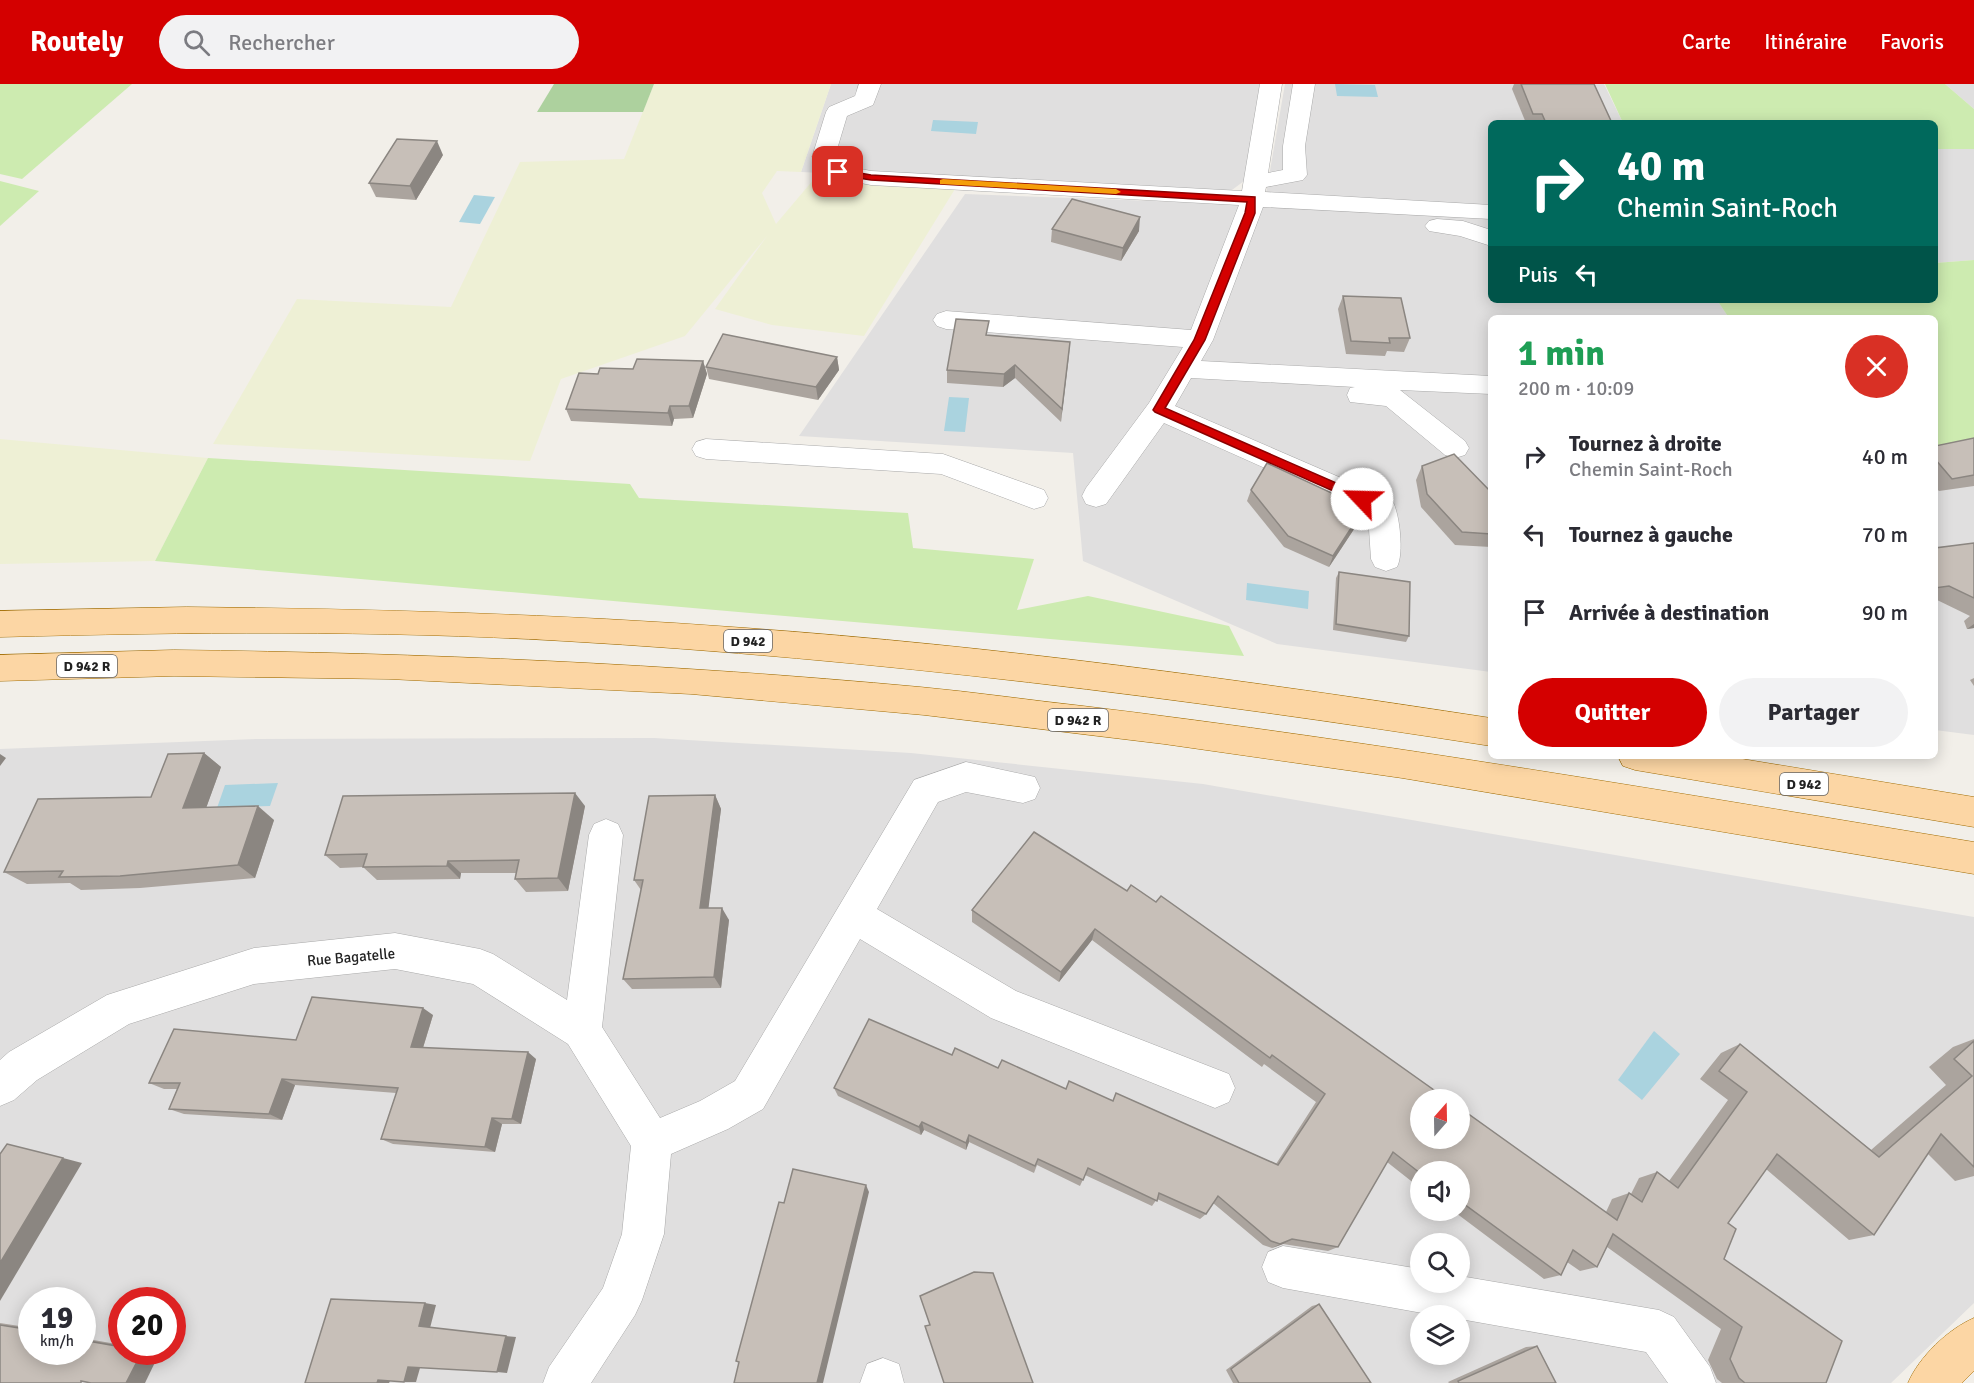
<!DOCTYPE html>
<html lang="fr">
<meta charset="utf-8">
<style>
:root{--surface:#fff;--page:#f2f2f3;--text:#2b2b33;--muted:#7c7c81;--accent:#d40000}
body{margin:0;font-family:Signika,sans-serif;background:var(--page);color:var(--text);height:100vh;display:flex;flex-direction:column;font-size:22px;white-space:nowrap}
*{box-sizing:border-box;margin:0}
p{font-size:20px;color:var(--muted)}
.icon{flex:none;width:33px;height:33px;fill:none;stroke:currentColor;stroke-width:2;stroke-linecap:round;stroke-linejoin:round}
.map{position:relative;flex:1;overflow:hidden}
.sheet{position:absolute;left:1488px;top:231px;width:450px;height:444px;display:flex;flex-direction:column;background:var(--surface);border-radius:9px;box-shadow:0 3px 15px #0003}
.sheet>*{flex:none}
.top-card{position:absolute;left:1488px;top:36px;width:450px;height:183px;border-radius:9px;box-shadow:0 3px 15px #0003;background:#00695c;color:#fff;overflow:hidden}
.needle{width:39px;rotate:20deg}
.fabs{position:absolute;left:1410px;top:1005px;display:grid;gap:12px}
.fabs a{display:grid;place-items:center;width:60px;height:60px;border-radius:50%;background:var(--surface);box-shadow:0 3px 15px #0003;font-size:30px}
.speed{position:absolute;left:18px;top:1203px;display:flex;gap:12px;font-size:30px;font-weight:700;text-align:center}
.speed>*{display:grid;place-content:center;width:78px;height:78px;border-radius:50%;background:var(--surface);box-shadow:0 3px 15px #0003;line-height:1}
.speed small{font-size:15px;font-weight:400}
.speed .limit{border:9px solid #d22;background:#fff;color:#111}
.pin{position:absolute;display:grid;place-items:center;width:51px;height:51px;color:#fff;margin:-26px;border-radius:12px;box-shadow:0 3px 9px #0006}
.me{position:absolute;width:66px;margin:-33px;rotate:294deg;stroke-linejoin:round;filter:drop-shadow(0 0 4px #0008)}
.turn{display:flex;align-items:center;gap:21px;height:126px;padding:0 30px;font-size:27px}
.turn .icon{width:78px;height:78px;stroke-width:2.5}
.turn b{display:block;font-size:42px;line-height:51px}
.then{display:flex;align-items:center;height:57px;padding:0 30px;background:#0003;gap:12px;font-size:22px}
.round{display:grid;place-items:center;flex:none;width:63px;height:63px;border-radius:32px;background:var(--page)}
.overview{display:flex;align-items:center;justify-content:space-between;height:102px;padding:0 30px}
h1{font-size:36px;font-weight:700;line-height:45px;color:#1e9e55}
.button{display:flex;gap:12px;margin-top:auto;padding:12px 30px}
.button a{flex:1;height:69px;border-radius:36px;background:var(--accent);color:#fff;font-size:24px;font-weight:700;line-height:69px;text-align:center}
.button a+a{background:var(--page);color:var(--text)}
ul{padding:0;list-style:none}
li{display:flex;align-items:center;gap:18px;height:78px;padding:0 30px}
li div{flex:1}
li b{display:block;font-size:22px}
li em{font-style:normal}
header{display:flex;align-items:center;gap:36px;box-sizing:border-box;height:84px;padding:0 30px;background:var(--accent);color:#fff}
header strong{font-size:28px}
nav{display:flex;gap:33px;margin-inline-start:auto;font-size:21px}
.search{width:420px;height:54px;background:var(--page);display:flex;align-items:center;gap:15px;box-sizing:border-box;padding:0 21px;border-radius:33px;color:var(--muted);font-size:22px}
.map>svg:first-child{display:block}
.residential{fill:#e0dfdf;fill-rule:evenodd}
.farmland{fill:#eef0d5}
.grass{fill:#cdebb0}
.forest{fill:#add19e}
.water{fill:#aad3df}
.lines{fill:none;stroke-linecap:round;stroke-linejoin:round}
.minor-casing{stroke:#a9a9a9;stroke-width:1}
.major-casing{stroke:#a06b00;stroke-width:1}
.minor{fill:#fff;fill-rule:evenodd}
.major{fill:#fcd6a4;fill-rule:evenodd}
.wall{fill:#aba49e}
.shaded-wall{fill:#8b8681}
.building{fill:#c7bfb8;stroke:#8b8681;stroke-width:1.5}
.route{fill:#d40000;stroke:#8a0000;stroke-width:1.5}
.slow{fill:#f59e0b}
.labels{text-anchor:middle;stroke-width:6;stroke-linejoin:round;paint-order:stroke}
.shield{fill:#fff;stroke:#646464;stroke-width:1.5}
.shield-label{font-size:14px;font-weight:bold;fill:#222}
.street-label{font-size:15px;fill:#222;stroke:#fff}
</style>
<header>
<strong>Routely</strong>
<div class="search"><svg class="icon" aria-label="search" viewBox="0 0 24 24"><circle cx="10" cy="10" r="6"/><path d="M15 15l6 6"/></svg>Rechercher</div>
<nav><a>Carte</a><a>Itinéraire</a><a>Favoris</a></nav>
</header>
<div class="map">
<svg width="1974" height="1299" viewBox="0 0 1974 1299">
<rect width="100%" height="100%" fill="#f2efe9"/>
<g class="residential">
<polygon points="831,0 1260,0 1244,97 1228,109 801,88"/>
<polygon points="1285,0 1604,0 1623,39 1491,39 1491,216 1717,216 1729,234 1491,234 1491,588 1277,560 1083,477 1073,369 799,352 965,110 1264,121"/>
<polygon points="1945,0 1974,0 1974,25"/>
<polygon points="1935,65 1974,65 1974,176 1935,179"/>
<polygon points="1974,359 1974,651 1935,646 1935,366"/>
<path d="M654,654L911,669L1203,700L1974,833V1219L1891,1299H0V665L257,655ZM1420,1016H1460V1054H1420ZM1420,1088H1460V1126H1420ZM1420,1160H1460V1198H1420ZM32,1216H82V1268H32ZM122,1216H172V1268H122ZM1420,1232H1460V1270H1420Z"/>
</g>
<g class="farmland">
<polygon points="654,0 831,0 801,88 777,87 762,109 776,140 814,95 955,105 864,252 772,241 715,225 767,152 685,252 561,295 530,377 213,360 297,215 451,223 520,78 624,75"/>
<polygon points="0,355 208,374 155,477 0,480"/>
</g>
<g class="grass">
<polygon points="0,0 132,0 22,95 0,90"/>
<polygon points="1605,0 1945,0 1974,25 1974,65 1935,65 1935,39 1623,39"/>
<polygon points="0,97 39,107 0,142"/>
<polygon points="1974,176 1974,359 1935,366 1935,234 1729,234 1717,216 1935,216 1935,179"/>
<polygon points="208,374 630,400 639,414 908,429 913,464 1034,475 1017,526 1088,512 1229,542 1244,572 155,477"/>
</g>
<polygon class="forest" points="554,0 654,0 643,28 537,28"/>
<g class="water">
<polygon points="1335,0 1375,1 1378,13 1337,12"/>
<polygon points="933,36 978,38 976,50 931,47"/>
<polygon points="474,111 495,113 480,140 459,138"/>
<polygon points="949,313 969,314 965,348 944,347"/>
<polygon points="1247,499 1309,507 1308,525 1246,516"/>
<polygon points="278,699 270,722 217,724 225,701"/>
<polygon points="1654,947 1680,970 1642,1016 1618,996"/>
</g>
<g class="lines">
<g class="minor-casing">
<g id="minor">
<path d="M859,0H881L873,21L847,32L835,72L845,82L871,87L1242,107L1260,0H1282L1268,89L1283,86V62L1293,0H1315L1305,62L1307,91L1303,96L1266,103L1265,108L1491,121V135L1263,123L1213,256L1201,277L1491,292V310L1400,306L1465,357L1469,364L1465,371L1455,374L1445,371L1386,322L1350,318L1347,311L1350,304L1355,303L1191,294L1175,322L1392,416C1400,430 1404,470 1397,483L1386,487L1375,483L1371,475L1368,430L1164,339L1106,420L1096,423L1086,420L1082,412L1086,404L1149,319L1183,263L946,245L937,242L933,236L937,230L946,227L1191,246L1239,121L871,101L830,93L812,73L826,28L829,23L855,12Z"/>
<polygon points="1437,135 1463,137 1491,146 1491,162 1460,152 1429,147 1425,142 1429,137"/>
<polygon points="706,355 943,370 1044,406 1048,414 1044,422 1034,425 941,390 706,375 696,372 692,365 696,358"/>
<polygon points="966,678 1035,693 1040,704 1035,715 1023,719 966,708 938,718 877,825 1016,907 1229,990 1235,1004 1229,1018 1215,1024 991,934 860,855 763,1025 728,1045 671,1070 664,1150 642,1216 635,1231 591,1299 543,1299 549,1283 603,1204 622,1150 631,1062 568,960 473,900 395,885 254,900 129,940 37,996 14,1016 0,1022 0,976 9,968 107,911 254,864 395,849 480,865 493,870 567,916 589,751 594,740 606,735 618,740 623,751 602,943 660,1034 700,1017 735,997 914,696"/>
<polygon points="1283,1162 1420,1185 1420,1198 1460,1198 1460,1192 1659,1226 1674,1233 1710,1283 1716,1299 1668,1299 1646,1268 1460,1235 1460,1232 1439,1232 1283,1204 1268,1198 1262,1183 1268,1168"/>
<polygon points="883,1274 899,1280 904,1299 860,1299 867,1280"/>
</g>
</g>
<g class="major-casing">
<g id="major">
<path d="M187,523C374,525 560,530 746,544C996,562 1244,596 1491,634V662C1183,614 875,575 564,557C376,546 188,548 0,553V527Z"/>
<path d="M174,566C424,569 671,580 920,603C974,608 1028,616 1083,622C1381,658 1677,709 1974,758V790L1402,694L1164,660L924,631L691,610L389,595L174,592L0,597V571Z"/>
<polygon points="1618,672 1724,672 1974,713 1974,743 1635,686 1623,682"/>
<path d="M1974,1234V1287L1962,1299H1908C1919,1273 1948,1245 1974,1234Z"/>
</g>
</g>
<use href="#minor" class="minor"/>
<use href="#major" class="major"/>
</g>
<g class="wall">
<polygon points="1514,0 1594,0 1612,39 1526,39 1512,5"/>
<polygon points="443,71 416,116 376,113 369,99"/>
<polygon points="1052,145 1139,147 1121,177 1051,158"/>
<polygon points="1343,212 1410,254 1404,268 1387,267 1385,272 1346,270 1338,225"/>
<polygon points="989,251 1070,258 1061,338 1015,294 1003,303 947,299 947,286"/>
<polygon points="837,273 839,286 818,316 709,295 706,283"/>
<polygon points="703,277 707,290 693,334 674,335 672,342 571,337 566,325 598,290"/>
<polygon points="1974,354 1974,402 1939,407 1935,403 1935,362"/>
<polygon points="1422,382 1491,408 1491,463 1455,461 1421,423 1416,396"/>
<polygon points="1251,406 1364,424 1360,436 1329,483 1284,463 1247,417"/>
<polygon points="1974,459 1974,544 1967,545 1964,537 1970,532 1935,515 1935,464"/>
<polygon points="1339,488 1409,552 1406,558 1333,546 1336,494"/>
<polygon points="1974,594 1974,602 1970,596"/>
<polygon points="204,669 221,683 206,724 274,736 255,794 140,804 81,806 70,799 27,800 4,788 151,713"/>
<polygon points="715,711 721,725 708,824 729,836 721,904 632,905 623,895 641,806 634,796"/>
<polygon points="585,722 568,807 526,808 515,795 516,789 461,789 460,795 377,796 363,783 340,784 325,771"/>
<polygon points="1034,748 1606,1128 1612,1115 1629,1109 1631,1110 1639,1094 1657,1088 1669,1097 1728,1016 1700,995 1721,969 1740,960 1871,1066 1946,1001 1929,983 1953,963 1974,955 1974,1092 1955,1097 1928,1070 1874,1151 1849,1156 1766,1085 1728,1139 1724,1175 1826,1299 1722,1299 1717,1295 1708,1276 1721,1245 1607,1163 1597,1183 1580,1187 1567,1178 1561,1191 1544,1195 1452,1126 1460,1126 1460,1088 1420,1088 1420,1104 1387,1078 1338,1163 1328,1167 1283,1160 1272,1164 1263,1161 1213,1119 1206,1130 1200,1135 1157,1115 1152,1122 1085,1091 1080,1102 1037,1081 1034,1089 969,1058 966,1066 924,1046 921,1051 838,1012 834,1004 952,971 998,984 1066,1005 1113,1016 1116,1009 1276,1080 1316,1018 1264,980 1262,983 1092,856 1059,898 972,838 972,826"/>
<polygon points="433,931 423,964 536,975 521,1040 502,1040 495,1068 393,1060 381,1055 396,1009 295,1001 282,1036 184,1030 169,1025 177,1005 164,1005 149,999 296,956"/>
<polygon points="1319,1220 1371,1299 1233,1299 1226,1286 1312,1222"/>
<polygon points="0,1239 32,1244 32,1268 82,1268 82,1254 122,1261 122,1268 160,1268 0,1299"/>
<polygon points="1537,1262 1556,1299 1449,1299 1448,1298 1526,1263"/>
</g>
<g class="shaded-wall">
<polygon points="437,57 443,71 416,116 410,102"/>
<polygon points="1140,133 1139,147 1121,177 1123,164"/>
<polygon points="1070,258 1069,271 1061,338 1062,325"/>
<polygon points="837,273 839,286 818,316 816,303"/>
<polygon points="703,277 707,290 693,334 689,322"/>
<polygon points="1015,281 1015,294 1003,303 1004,290"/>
<polygon points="670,322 674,335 672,342 668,329"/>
<polygon points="1364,424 1360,436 1329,483 1333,472"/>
<polygon points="1974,540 1974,544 1967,545"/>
<polygon points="204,669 221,683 201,738 183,724"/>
<polygon points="0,670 6,674 0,682"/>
<polygon points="575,709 585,722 568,807 558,794"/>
<polygon points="715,711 721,725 707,836 700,824"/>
<polygon points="258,722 274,736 255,794 238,781"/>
<polygon points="448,777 461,789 460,795 447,782"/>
<polygon points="722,824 729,836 721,904 714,893"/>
<polygon points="1095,845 1092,856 1059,898 1061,888"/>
<polygon points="423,924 433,931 421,970 411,963"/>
<polygon points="528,968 536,975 521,1040 512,1035"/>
<polygon points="282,995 295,1001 282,1036 269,1030"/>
<polygon points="492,1034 502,1040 495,1068 485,1063"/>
<polygon points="922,1038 924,1046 921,1051 919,1043"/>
<polygon points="969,1051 969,1058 966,1066 966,1059"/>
<polygon points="63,1074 82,1079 0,1217 0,1179"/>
<polygon points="866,1101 869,1108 823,1299 817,1299"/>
<polygon points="1292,1155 1283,1160 1272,1164 1280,1160"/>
<polygon points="425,1219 436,1221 430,1244 419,1242"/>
<polygon points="506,1252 516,1253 507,1289 497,1288"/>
<polygon points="142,1268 160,1268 145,1299 126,1299"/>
<polygon points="408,1283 420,1284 416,1298 404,1298"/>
<polygon points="378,1296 390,1297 389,1299 377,1299"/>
</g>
<g class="building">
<polygon points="1521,0 1594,0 1612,39 1546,39 1542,30 1533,30"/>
<polygon points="397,55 437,57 410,102 369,99"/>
<polygon points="1072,115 1140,133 1123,164 1052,145"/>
<polygon points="1343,212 1401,214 1410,254 1389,254 1390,259 1351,257"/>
<polygon points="956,235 989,237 986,251 1070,258 1062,325 1015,281 1004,290 947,286"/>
<polygon points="723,250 837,273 816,303 706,283"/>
<polygon points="637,275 703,277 689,322 670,322 668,329 566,325 579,289 598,290 600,284 633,285"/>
<polygon points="1974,354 1974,391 1952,395 1935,375 1935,362"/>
<polygon points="1454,370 1491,408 1491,450 1462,448 1427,410 1422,382"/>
<polygon points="1267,379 1364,424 1333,472 1288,452 1251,406"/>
<polygon points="1974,459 1974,514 1949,502 1935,504 1935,464"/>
<polygon points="1339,488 1410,498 1409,552 1336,540"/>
<polygon points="204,669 183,724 258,722 238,781 120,792 59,793 63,787 4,788 38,715 151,713 168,670"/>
<polygon points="575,709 558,794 515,795 519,776 448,777 447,782 363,783 367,770 325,771 343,712"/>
<polygon points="715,711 700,824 722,824 714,893 623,895 643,796 634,796 649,712"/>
<polygon points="1034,748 1127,807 1131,801 1156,818 1161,812 1448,1016 1420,1016 1420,1054 1460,1054 1460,1024 1617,1136 1629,1109 1642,1118 1657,1088 1678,1104 1747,1008 1719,987 1740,960 1879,1073 1972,992 1954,975 1974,957 1974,1083 1941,1050 1874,1151 1777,1070 1728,1139 1736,1145 1724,1175 1842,1257 1826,1299 1745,1299 1739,1294 1730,1275 1742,1243 1613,1150 1597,1183 1573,1166 1561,1191 1460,1117 1460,1088 1420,1088 1420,1089 1393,1068 1338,1163 1292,1155 1280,1160 1271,1157 1218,1112 1206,1130 1159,1109 1157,1117 1088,1084 1083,1096 1038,1075 1035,1082 969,1051 966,1059 922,1038 919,1043 834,1004 869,935 952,971 955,964 998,984 1002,976 1066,1005 1069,997 1113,1017 1116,1009 1278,1081 1325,1010 1272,971 1270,974 1095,845 1061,888 972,826"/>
<polygon points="312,913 423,924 411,963 528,968 512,1035 492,1034 485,1063 381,1055 398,1004 282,995 269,1030 169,1025 180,999 149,999 174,945 296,956"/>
<polygon points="7,1060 63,1074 0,1179 0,1070"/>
<polygon points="793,1085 866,1101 817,1299 734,1299 739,1278 736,1277 779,1118 784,1119"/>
<polygon points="974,1188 993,1189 1033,1299 944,1299 925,1242 930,1241 920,1212"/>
<polygon points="331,1215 425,1219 419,1242 506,1252 497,1288 408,1283 404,1298 378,1296 377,1299 305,1299"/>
<polygon points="1319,1220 1371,1299 1239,1299 1231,1285"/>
<polygon points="0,1241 32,1246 32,1268 82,1268 82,1256 122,1263 122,1268 142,1268 126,1299 91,1299 81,1297 81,1299 0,1299"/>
<polygon points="1537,1262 1556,1299 1459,1299 1458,1297"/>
</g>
<polygon class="route" points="838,85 871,91 1255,113 1255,129 1205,256 1165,324 1366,412 1366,418 1358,418 1155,328 1153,326 1194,256 1245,129 1247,118 871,96 834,90 834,86"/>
<polygon class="slow" points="943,95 1116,105 1121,108 1116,110 940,100 940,96"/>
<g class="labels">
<g class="shield">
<rect x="724" y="546" width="48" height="22" rx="4.5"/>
<rect x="57" y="571" width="60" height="22" rx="4.5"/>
<rect x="1048" y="625" width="60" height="22" rx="4.5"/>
<rect x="1780" y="689" width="48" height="22" rx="4.5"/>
</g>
<g class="shield-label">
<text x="748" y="562">D 942</text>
<text x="87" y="587">D 942 R</text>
<text x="1078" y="641">D 942 R</text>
<text x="1804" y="705">D 942</text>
</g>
<g class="street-label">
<text transform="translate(351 873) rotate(-5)" y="5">Rue Bagatelle</text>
</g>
</g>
</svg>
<div class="fabs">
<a><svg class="needle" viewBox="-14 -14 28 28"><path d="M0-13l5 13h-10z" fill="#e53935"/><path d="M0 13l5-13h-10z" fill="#7c7c81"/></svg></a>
<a><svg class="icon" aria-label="sound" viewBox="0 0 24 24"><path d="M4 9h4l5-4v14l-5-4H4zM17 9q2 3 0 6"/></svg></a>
<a><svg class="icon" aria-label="search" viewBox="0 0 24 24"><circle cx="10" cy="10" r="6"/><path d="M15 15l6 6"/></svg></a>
<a><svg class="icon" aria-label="layers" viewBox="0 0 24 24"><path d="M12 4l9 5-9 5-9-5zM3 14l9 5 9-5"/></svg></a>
</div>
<div class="speed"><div>19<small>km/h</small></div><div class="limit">20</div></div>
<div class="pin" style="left:838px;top:88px;background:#d93025"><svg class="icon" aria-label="arrive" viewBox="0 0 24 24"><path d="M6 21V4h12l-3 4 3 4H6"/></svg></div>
<svg class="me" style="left:1362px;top:415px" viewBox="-20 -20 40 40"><circle r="19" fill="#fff"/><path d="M0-13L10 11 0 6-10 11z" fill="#d40000"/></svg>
<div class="top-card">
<div class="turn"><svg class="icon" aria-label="right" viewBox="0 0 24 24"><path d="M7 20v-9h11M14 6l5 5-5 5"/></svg><div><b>40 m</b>Chemin Saint-Roch</div></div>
<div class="then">Puis<svg class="icon" aria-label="left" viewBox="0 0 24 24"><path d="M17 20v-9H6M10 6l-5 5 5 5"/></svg></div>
</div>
<section class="sheet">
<div class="overview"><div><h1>1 min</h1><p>200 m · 10:09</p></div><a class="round" style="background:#d93025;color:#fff"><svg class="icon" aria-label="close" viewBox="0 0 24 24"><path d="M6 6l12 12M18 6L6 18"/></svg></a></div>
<ul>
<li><svg class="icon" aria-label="right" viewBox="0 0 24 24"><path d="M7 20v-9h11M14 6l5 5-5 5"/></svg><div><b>Tournez à droite</b><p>Chemin Saint-Roch</p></div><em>40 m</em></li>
<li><svg class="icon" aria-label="left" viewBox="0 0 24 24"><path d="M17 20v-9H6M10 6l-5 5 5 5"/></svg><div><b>Tournez à gauche</b></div><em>70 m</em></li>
<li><svg class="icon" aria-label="arrive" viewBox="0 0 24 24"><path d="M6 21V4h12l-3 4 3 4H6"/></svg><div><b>Arrivée à destination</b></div><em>90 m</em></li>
</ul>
<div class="button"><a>Quitter</a><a>Partager</a></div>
</section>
</div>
